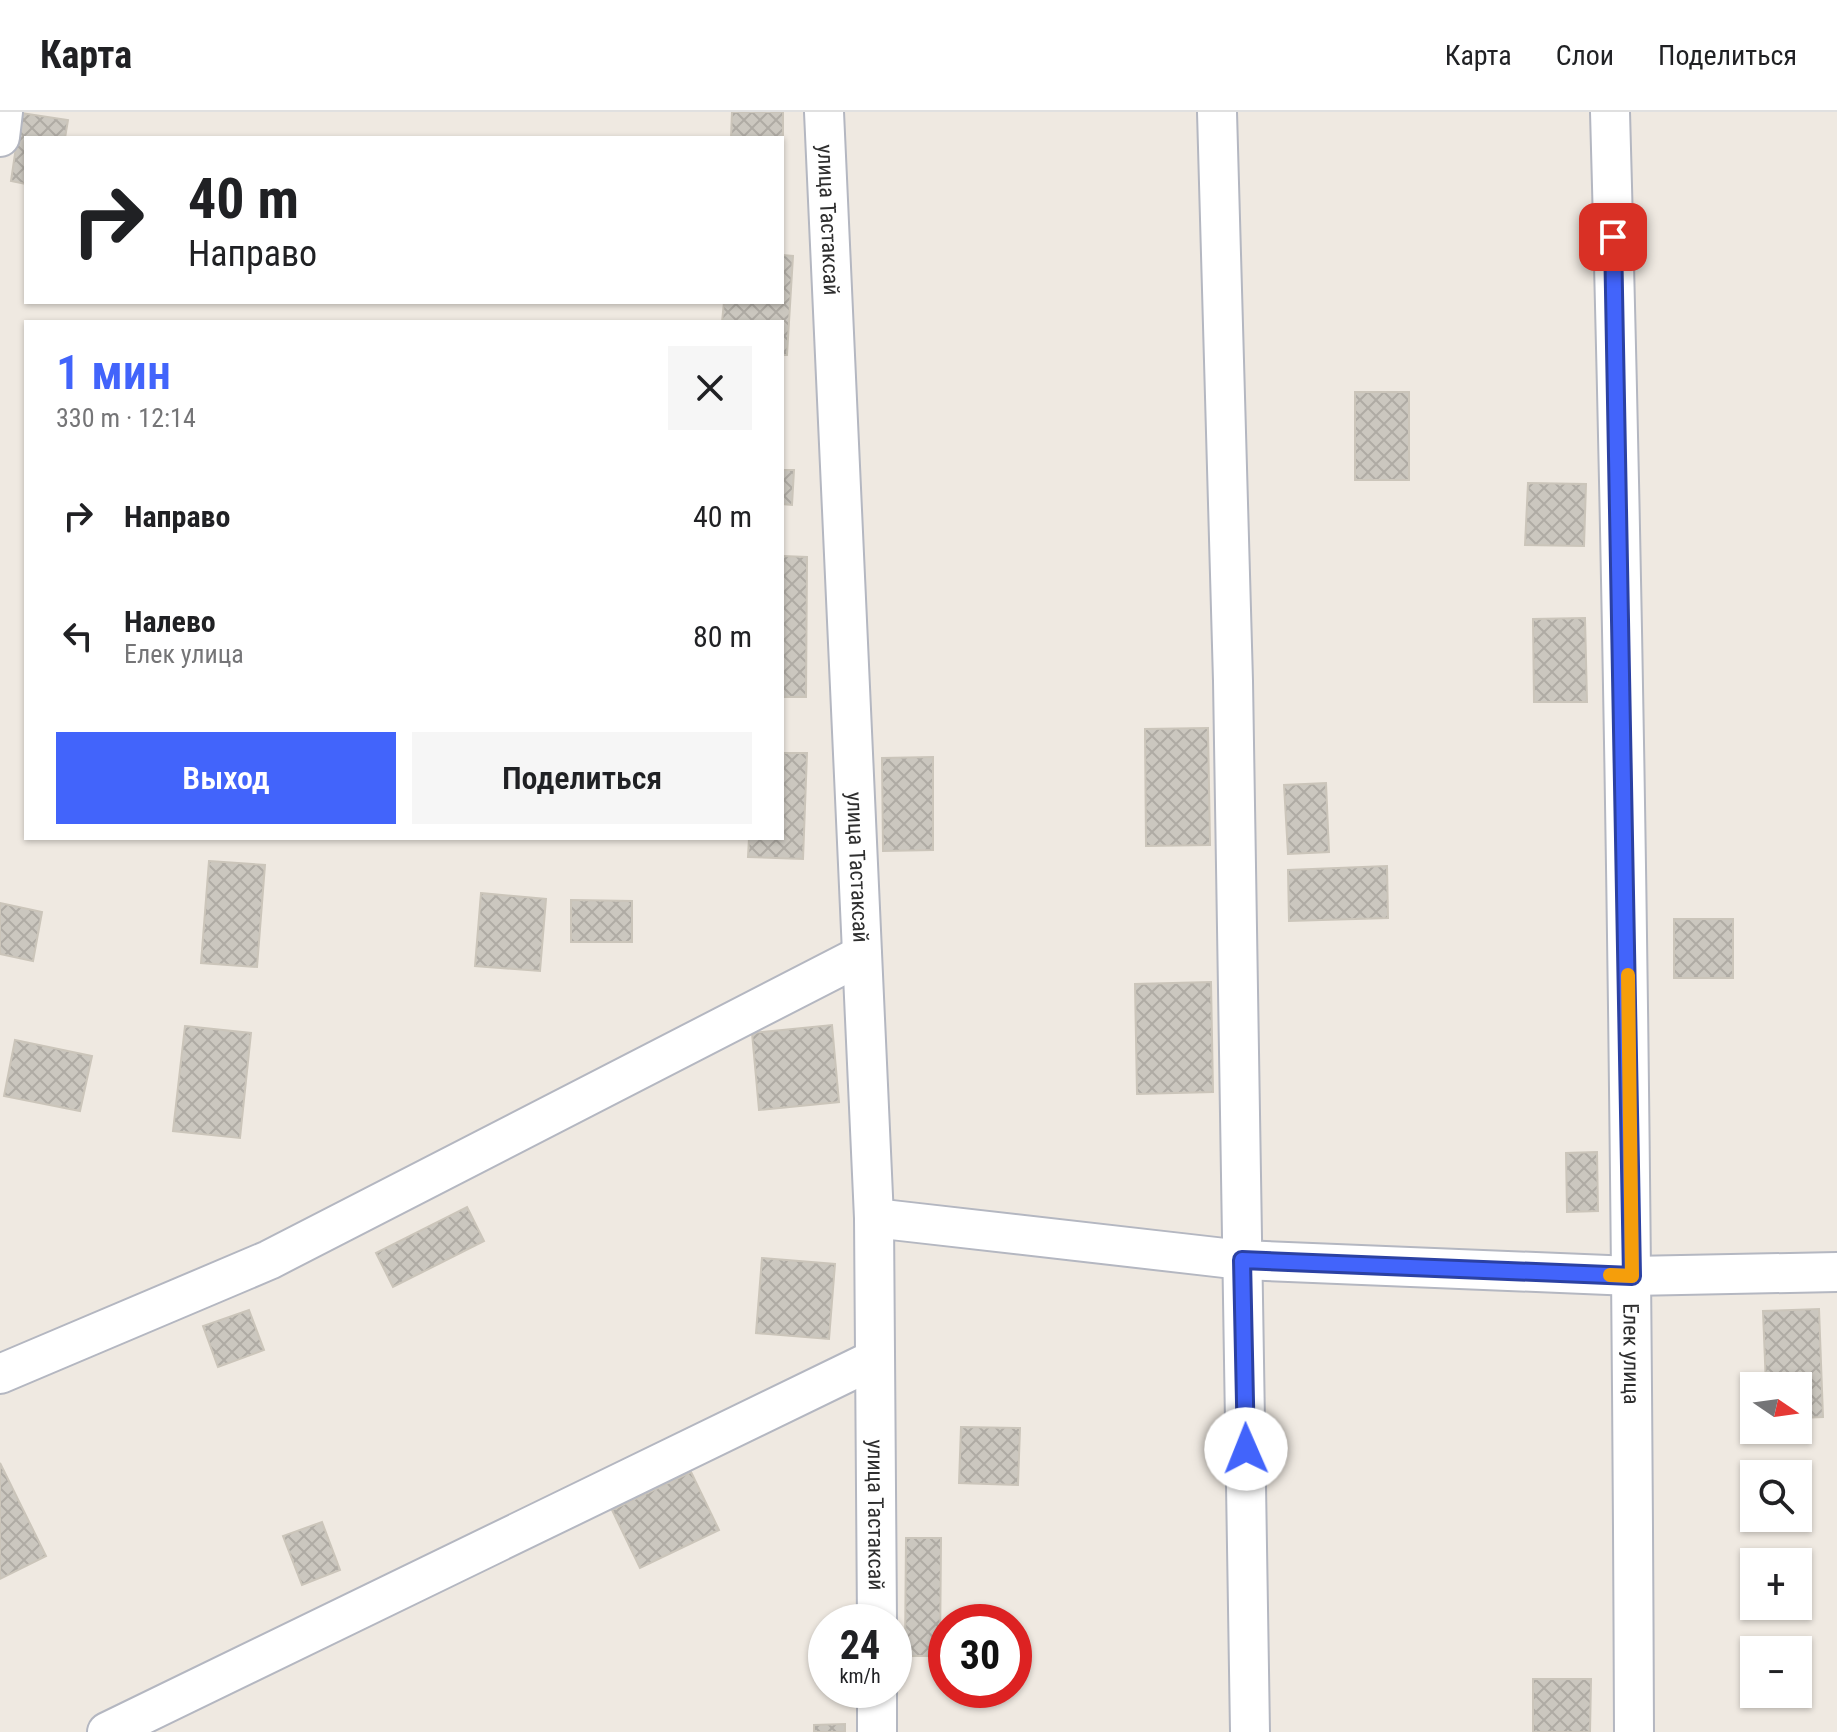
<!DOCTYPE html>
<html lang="ru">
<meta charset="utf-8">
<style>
:root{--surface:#fff;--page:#f6f6f6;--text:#202124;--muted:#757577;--line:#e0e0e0;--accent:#4264fb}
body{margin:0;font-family:"Roboto Condensed",sans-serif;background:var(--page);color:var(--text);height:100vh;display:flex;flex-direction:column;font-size:30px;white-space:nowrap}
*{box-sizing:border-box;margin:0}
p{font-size:26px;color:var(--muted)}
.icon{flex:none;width:44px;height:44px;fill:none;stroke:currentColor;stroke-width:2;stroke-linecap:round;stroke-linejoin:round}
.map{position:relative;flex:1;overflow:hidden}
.panel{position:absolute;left:24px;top:208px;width:760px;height:520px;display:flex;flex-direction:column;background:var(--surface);border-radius:0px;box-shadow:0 2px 6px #0004}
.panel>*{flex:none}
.hud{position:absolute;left:24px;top:24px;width:760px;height:168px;border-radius:0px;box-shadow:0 2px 6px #0004;background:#fff;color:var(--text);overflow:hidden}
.needle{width:52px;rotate:103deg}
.controls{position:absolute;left:1740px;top:1260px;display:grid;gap:16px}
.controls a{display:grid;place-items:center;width:72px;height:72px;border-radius:0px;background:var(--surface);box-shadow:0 2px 6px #0004;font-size:40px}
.speed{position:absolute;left:808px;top:1492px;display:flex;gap:16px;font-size:40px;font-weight:700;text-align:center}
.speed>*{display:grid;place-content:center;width:104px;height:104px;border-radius:50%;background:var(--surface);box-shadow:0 2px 6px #0004;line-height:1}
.speed small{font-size:20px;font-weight:400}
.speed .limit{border:12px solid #d22;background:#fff;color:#111}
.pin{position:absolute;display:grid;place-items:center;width:68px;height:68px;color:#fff;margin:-34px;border-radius:16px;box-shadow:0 4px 12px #0006}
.me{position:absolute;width:88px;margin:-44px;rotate:359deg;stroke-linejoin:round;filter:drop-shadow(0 0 6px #0008)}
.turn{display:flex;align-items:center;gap:28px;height:168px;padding:0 32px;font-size:36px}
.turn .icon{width:104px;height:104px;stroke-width:2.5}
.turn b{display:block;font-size:56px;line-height:68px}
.round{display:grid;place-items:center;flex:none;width:84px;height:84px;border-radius:0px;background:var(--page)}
.overview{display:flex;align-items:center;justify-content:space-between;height:136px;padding:0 32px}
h1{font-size:48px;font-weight:600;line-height:60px;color:var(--accent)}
.button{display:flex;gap:16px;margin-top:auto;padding:16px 32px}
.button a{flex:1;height:92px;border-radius:0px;background:var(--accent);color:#fff;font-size:32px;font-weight:600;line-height:92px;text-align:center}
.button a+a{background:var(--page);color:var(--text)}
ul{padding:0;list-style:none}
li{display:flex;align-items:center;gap:24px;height:120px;padding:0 32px}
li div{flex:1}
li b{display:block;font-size:30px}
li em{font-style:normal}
header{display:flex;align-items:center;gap:48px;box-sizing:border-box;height:112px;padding:0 40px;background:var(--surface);border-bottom:2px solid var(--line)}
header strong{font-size:38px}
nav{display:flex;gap:44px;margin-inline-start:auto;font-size:28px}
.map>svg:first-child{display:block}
.building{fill:url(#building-cross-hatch);stroke:#cbc5ba;stroke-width:2}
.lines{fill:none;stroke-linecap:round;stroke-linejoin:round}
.street-casing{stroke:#b4b7c1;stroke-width:42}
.street{stroke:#fff;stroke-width:38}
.route-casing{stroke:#2b41a3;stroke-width:20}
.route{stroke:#4264fb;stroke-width:14}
.slow{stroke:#f59e0b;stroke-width:14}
.labels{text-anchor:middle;stroke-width:6;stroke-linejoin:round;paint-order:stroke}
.street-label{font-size:22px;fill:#2e2e2e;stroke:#fff}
</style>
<header>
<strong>Карта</strong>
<nav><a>Карта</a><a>Слои</a><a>Поделиться</a></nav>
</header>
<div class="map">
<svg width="1837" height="1620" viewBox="0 0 1837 1620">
<defs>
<pattern id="building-cross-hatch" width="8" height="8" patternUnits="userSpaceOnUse" patternTransform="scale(2)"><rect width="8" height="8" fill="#cbc7bf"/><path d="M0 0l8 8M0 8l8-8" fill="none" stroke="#afaba4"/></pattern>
</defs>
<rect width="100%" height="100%" fill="#efe9e1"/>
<g class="building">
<polygon points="732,0 783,0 783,27 731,26"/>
<polygon points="21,1 68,8 65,26 26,26 26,72 11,69"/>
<polygon points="782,143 793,144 787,243 782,243 782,210 722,210 724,190 782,190"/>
<rect x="1355" y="280" width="54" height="88"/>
<polygon points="782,358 794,358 792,393 782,392"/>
<polygon points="1528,371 1586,372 1584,434 1525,433"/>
<polygon points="782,444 807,445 806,585 782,585"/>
<polygon points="1585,506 1587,590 1534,590 1533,507"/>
<polygon points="1208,616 1210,733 1146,734 1145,617"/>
<polygon points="782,641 807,641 803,747 748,745 749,726 782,726"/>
<polygon points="933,645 933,738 883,739 882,646"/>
<polygon points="1326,671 1329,740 1288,742 1284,673"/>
<polygon points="209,749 265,753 257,855 201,851"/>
<polygon points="1387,754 1388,806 1289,809 1288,758"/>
<polygon points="481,781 546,787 540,859 475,854"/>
<polygon points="571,788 632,789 632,830 571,830"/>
<polygon points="0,791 42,800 33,849 0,842"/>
<rect x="1674" y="807" width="59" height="59"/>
<polygon points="1211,870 1213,980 1137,982 1135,872"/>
<polygon points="832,913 839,990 759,998 752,921"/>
<polygon points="185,914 251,921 240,1026 173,1019"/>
<polygon points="15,928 92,944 80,999 4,984"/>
<polygon points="1597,1040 1598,1099 1567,1100 1566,1041"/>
<polygon points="467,1095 484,1129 393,1175 376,1141"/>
<polygon points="762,1146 835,1152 829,1227 756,1221"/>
<polygon points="1819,1197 1823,1305 1798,1306 1798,1274 1766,1274 1763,1199"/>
<polygon points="249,1198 264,1238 218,1255 203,1214"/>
<polygon points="961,1315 1020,1316 1018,1373 959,1371"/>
<polygon points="0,1351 46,1444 0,1467"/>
<polygon points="691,1360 719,1418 640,1456 612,1398"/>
<polygon points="322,1410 340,1458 302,1473 283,1424"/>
<polygon points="906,1426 941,1426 940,1544 905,1544"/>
<polygon points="1533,1567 1591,1567 1590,1620 1533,1620"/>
<polygon points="845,1612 845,1620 814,1620 814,1613"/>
</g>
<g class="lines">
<g class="street-casing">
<g id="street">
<path id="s1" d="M824,0L874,1106L877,1510"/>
<polyline points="1217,0 1233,569 1250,1620"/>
<path id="s2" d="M1610,0C1625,540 1632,1080 1634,1620"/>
<polyline points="0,25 3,0"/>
<polyline points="874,1106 1242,1148 1632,1164 1837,1160"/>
<polyline points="0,1262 269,1148 862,843"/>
<polyline points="877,1578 877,1620"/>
<polyline points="107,1620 875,1247"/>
</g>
</g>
<use href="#street" class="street"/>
</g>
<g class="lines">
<g class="route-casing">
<polyline id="route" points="1246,1337 1242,1148 1632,1164 1613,125"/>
</g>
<use href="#route" class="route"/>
<polyline class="slow" points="1610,1163 1632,1164 1628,863"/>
</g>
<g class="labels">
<g class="street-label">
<text dy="8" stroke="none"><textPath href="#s1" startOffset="108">улица Тастаксай</textPath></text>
<text dy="8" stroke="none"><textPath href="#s1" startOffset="756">улица Тастаксай</textPath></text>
<text dy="8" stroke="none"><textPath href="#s2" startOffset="1242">Елек улица</textPath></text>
<text dy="8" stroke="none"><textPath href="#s1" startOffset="1404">улица Тастаксай</textPath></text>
</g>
</g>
</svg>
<div class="controls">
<a><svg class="needle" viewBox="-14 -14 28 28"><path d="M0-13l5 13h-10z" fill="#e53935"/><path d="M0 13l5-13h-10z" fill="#757577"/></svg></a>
<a><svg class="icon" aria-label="search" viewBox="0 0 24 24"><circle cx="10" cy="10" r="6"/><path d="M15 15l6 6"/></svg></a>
<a>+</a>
<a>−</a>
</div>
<div class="speed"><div>24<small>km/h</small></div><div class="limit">30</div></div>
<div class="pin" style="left:1613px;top:125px;background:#d93025"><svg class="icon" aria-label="arrive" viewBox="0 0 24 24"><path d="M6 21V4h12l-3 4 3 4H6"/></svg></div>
<svg class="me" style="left:1246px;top:1337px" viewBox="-20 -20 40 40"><circle r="19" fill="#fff"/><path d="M0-13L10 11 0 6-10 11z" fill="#4264fb"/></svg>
<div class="hud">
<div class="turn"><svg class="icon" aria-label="right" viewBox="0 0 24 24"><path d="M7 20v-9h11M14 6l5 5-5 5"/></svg><div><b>40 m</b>Направо</div></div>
</div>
<section class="panel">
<div class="overview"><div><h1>1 мин</h1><p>330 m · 12:14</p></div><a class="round"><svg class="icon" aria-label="close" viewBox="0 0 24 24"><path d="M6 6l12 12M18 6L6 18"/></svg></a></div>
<ul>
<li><svg class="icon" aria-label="right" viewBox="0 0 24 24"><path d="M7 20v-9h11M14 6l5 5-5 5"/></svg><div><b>Направо</b></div><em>40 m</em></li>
<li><svg class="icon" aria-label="left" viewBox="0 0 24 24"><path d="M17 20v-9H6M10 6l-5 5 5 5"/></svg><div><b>Налево</b><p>Елек улица</p></div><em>80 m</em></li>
</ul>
<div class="button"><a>Выход</a><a>Поделиться</a></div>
</section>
</div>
